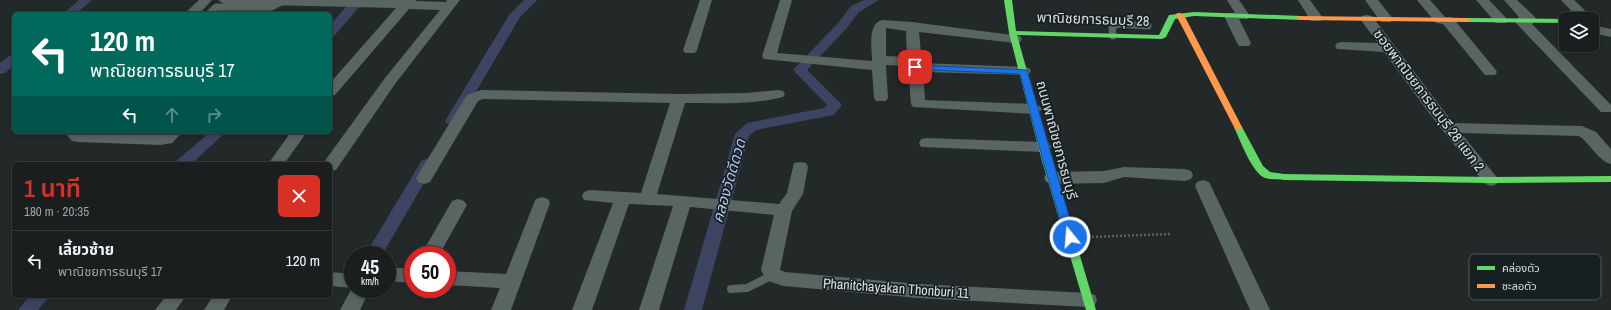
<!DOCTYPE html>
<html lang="th">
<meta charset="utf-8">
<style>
:root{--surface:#1a1e1f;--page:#232728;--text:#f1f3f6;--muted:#9fa2a4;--line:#383c3d;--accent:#d93025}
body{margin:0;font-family:"Archivo Narrow","Noto Sans Thai",sans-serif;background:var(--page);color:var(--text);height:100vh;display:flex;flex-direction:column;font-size:15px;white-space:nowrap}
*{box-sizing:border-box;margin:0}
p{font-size:13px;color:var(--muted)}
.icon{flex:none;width:22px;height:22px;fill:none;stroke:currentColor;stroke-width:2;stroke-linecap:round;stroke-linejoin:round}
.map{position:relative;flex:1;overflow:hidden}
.details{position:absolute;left:12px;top:162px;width:320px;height:136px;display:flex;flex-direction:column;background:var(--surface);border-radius:6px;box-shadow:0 2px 6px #0003,0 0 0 1px var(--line)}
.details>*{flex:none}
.hud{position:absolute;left:12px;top:12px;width:320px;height:122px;border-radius:6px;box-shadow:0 2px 6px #0003,0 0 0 1px var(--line);background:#00695c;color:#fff;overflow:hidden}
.buttons{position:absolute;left:1559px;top:12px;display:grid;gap:8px}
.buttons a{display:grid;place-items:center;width:40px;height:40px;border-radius:6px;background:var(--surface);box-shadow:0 2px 6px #0003,0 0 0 1px var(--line);font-size:20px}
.speed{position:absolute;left:344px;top:246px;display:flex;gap:8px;font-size:20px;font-weight:700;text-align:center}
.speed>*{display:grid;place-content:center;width:52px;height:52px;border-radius:50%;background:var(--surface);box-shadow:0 2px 6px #0003,0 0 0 1px var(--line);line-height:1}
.speed small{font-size:10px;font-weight:400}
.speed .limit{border:6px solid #d22;background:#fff;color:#111}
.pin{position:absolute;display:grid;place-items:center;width:34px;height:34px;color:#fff;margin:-17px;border-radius:8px;box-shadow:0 2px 6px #0006}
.me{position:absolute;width:44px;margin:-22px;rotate:343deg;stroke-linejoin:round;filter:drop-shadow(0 0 3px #0008)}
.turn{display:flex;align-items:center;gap:14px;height:84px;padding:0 12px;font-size:18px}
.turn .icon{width:52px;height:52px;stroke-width:2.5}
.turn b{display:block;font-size:28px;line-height:34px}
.lanes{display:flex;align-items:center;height:38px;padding:0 12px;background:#0003;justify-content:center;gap:20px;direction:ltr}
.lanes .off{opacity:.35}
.round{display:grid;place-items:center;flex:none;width:42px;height:42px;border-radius:6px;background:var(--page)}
.overview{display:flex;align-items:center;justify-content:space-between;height:68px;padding:0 12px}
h1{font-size:24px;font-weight:600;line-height:30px;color:var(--accent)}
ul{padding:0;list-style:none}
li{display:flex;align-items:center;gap:12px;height:60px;padding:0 12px;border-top:1px solid var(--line)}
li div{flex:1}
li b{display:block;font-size:15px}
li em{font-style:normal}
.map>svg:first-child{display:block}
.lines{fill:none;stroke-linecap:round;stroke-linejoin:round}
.canal{fill:#3c4462;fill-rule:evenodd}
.path{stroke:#596361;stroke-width:2.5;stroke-dasharray:2 2;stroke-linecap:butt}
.lane-far1{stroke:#586563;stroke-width:7}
.lane{stroke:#586563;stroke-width:8}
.street{fill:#586563;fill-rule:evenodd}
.fast{fill:#63d668;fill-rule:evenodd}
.slow{fill:#ff974d;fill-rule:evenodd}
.route{fill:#1a73e8;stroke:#114b97}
.labels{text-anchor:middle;stroke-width:3.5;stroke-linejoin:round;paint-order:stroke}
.street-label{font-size:14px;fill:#d9e0e1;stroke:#162022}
.water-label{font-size:15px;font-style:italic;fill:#bac8f7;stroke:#162022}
.key{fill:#162022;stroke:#505a5b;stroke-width:1}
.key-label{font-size:11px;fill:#d9e0e1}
</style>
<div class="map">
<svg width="1611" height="310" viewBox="0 0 1611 310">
<rect width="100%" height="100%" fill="#232829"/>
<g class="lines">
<g class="canal">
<polygon points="79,0 92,0 76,14 63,14"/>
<polygon points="352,0 365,0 334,36 330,37 330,25"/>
<polygon points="524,0 537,0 520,17 457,124 447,124 445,121 509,15"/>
<polygon points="864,0 879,0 859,12 846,29 807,70 842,105 834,115 756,130 749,136 702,310 684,310 735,134 747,123 824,108 827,105 793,70 838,23 851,6"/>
<polygon points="14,55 14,65 5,73 0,74 0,63 9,56"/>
<polygon points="210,132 226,132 191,164 173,164"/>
<polygon points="427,159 432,160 435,164 382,255 365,255 422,160"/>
<polygon points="30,296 50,296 38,310 18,310"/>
</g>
<polyline class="path" points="1088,237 1171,234"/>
<g class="lane-far1">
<polyline points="209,14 216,7 271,7 281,2"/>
<polyline points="1113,36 1112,28 1117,24 1148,26"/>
</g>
<polyline class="lane" points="731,289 747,288 773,275"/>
<g class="street">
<polygon points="199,0 212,0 199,14 184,14"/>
<polygon points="218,0 416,0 416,1 446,2 447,0 460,0 395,84 336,170 330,171 330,164 323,164 324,162 385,78 440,10 409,9 335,95 330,96 330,83 396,8 224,4"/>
<polygon points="700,0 712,0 697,50 695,53 685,53 683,50"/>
<path d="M780,0H792L777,53L872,61C872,48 867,24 882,20L912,22L1020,36L1022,39L1020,42L1015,43L919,32L922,63L1024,67L1029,68L1031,71L1029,74L1024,75L923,72L925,100L1034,104L1039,106L1042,109L1039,112L1034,114L913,107L911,104L908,66L886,65L888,98L886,101H876L874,98L872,70L764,59L762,56ZM886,28L906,31L907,57L886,56Z"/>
<polygon points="1227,0 1239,0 1250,16 1248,19 1239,19 1251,43 1249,46 1239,46 1237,43 1224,16 1226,13 1235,13"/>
<polygon points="1298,0 1310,0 1323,18 1321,21 1311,21"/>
<polygon points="1365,0 1378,0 1393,19 1391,22 1381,22"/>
<polygon points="1417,0 1430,0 1445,17 1452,17 1495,69 1497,72 1495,75 1485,75 1443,24 1436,23"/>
<polygon points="1476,0 1489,0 1508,20 1506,23 1496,23"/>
<polygon points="1504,0 1517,0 1535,17 1537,20 1532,24 1611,105 1611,112 1601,112 1516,23 1514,20 1519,17"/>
<polygon points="1561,0 1574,0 1594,19 1592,21 1592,19 1579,19"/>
<path d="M1367,15L1372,16L1453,123L1582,126L1596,132L1611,149V164C1598,161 1590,143 1579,136L1461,133L1499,180L1497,184L1491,186L1485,184L1429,113L1384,52L1337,49L1335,46L1337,43L1342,42L1378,43L1360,19L1362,16Z"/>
<polygon points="1592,25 1611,29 1611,37 1592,33"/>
<path d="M481,90L679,94L746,93L778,90L783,91L785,94L783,97C752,105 717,103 685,103L657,194L779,204L787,193L794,163L800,162L806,163L808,167L803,194L792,211L780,270L785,272L919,284L1088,293L1095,295L1097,300L1095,305L1088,307L919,298L783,286L766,280L761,270L774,215L690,207L659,310H639L673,206L629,204L592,310H572L613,203L584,200L582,196L584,192L590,190L641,193L670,103L483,99L478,101L430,182L424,184L418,182L416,178L465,98L467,95Z"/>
<polygon points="67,132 160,135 165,132 183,132 172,143 160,145 78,142 72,141 66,134"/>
<polygon points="291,132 307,132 284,164 268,164"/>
<polygon points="927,138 1043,142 1049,143 1051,147 1049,151 1043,152 921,147 919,143 921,139"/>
<polygon points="1124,167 1185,169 1191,171 1193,175 1191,179 1185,181 1124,177 1104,183 1052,184 1046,182 1044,178 1046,174 1052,172 1104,171"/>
<polygon points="1203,180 1209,182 1211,186 1270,310 1250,310 1195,186 1197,182"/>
<polygon points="542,197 548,199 550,203 511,310 491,310 500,288 447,285 447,271 506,274 534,203 536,199"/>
<polygon points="458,199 464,201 467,205 439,255 421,255 452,201"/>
<polygon points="387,267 413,269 413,283 387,281"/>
<polygon points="330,272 353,274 353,289 370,289 360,310 340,310 352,288 330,286"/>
<polygon points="166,296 186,296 176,310 155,310"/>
<polygon points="213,296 232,296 224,310 204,310"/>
</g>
<g class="fast">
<polygon points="1004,0 1012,0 1016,31 1159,35 1169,15 1194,12 1301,16 1305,18 1301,20 1194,16 1175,19 1166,37 1162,39 1017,35 1052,161 1096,310 1086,310 1042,161 1009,33"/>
<polygon points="1464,18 1467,18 1567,19 1566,23 1467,22 1463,20"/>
<path d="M1238,124L1242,127L1263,166L1270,172L1284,174L1491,177L1611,176V182L1491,183L1284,180C1278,179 1271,180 1265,178C1252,173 1240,140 1234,127Z"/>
</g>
<g class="slow">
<polygon points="1177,13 1180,13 1184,15 1242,127 1241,129 1235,129 1234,127 1176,15"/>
<polygon points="1298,16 1467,18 1471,20 1467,22 1301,20 1297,18"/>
</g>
</g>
<polygon class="route" points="915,65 1027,70 1075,237 1073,240 1070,241 1065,237 1043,161 1020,74 912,69 912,66"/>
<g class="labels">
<g class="street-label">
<text transform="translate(1093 19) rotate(2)" y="5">พาณิชยการธนบุรี 28</text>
<text transform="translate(1429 100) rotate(53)" y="5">ซอยพาณิชยการธนบุรี 28 แยก 2</text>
<text transform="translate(1057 140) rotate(75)" y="5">ถนนพาณิชยการธนบุรี</text>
<text transform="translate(896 288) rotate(4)" y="5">Phanitchayakan Thonburi 11</text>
</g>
<g class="water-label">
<text transform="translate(729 181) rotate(-74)" y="5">คลองวัดดีดวด</text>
</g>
</g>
<rect x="1469" y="254" width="132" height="46" rx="6" class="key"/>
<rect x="1477" y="266" width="18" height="4" fill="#63d668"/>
<rect x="1477" y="284" width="18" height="4" fill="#ff974d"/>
<g class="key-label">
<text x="1502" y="272">คล่องตัว</text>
<text x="1502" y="290">ชะลอตัว</text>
</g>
</svg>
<div class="buttons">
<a><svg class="icon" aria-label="layers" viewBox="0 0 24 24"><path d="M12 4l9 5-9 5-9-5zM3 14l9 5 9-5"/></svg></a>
</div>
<div class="speed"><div>45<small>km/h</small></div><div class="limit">50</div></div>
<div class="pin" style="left:915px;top:67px;background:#d93025"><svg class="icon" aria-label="arrive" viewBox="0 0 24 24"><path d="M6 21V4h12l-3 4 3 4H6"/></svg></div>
<svg class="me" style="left:1070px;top:237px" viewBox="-20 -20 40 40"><circle r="17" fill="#1a73e8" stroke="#fff" stroke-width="3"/><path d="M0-11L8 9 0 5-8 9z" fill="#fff"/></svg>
<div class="hud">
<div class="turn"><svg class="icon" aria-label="left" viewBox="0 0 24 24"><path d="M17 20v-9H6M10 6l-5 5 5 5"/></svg><div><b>120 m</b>พาณิชยการธนบุรี 17</div></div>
<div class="lanes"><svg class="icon" aria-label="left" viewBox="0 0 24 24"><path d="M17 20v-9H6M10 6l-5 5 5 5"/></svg><svg class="icon off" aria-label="ahead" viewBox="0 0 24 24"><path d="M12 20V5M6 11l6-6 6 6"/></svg><svg class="icon off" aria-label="right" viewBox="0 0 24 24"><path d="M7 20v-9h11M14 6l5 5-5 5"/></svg></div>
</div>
<section class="details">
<div class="overview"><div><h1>1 นาที</h1><p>180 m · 20:35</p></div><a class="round" style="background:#d93025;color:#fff"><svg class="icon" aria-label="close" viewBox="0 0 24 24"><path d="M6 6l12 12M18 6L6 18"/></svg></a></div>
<ul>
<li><svg class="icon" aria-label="left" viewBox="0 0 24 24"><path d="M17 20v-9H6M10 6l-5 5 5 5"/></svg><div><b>เลี้ยวซ้าย</b><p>พาณิชยการธนบุรี 17</p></div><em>120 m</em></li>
</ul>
</section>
</div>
